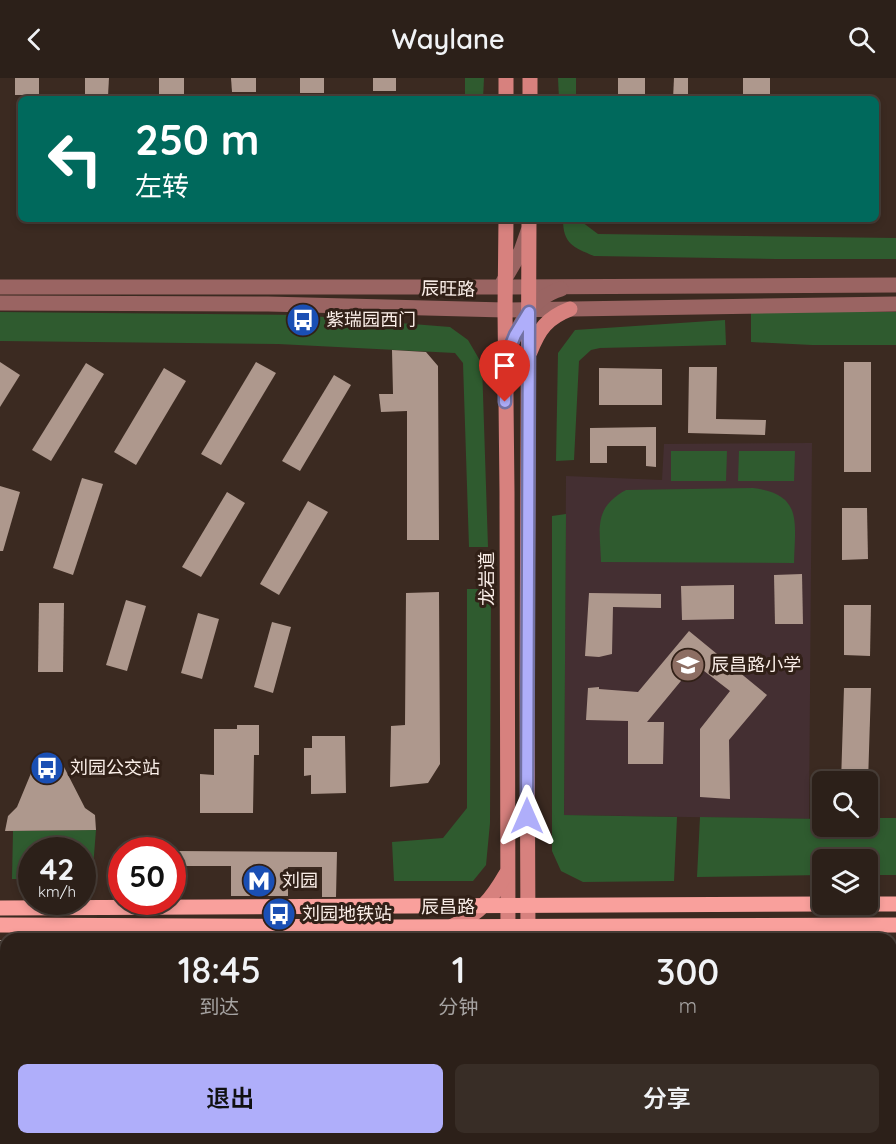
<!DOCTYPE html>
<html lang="zh">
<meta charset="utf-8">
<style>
:root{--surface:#2c2019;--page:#382d26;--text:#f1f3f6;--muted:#a6a3a2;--line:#483e38;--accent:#afaefa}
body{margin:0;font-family:Quicksand,"Noto Sans SC",sans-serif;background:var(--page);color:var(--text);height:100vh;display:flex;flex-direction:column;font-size:22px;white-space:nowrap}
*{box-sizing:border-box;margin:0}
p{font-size:20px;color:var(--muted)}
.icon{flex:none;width:33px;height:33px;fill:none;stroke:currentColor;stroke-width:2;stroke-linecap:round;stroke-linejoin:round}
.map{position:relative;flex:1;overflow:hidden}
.details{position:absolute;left:0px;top:855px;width:897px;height:212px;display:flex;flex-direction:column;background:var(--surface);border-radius:18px 18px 0 0;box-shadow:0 3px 9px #0003,0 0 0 2px var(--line)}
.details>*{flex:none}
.top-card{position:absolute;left:18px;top:18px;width:861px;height:126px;border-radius:9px;box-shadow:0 3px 9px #0003,0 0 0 2px var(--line);background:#00695c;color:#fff;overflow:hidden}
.controls{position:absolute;left:812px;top:693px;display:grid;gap:12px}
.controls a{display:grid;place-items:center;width:66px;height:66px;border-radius:9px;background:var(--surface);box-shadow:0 3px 9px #0003,0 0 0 2px var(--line);font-size:30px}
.speed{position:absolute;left:18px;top:759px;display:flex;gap:12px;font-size:30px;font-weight:700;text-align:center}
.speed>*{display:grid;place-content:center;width:78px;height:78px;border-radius:50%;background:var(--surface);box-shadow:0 3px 9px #0003,0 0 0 2px var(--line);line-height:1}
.speed small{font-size:15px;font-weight:400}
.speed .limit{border:9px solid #d22;background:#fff;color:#111}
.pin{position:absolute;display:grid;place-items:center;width:51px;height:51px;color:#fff;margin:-62px -26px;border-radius:50% 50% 50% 0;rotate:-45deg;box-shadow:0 0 6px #0007}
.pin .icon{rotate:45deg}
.me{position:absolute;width:66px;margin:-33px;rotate:0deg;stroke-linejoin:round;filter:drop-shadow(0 0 4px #0008)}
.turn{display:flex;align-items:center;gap:21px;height:126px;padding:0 18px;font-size:27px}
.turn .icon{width:78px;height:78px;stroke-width:2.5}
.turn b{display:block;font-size:42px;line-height:51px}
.eta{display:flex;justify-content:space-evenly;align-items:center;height:102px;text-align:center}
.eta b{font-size:36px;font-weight:600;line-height:42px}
.cta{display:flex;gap:12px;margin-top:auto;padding:12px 18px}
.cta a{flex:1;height:69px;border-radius:9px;background:var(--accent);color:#111;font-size:24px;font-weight:600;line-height:69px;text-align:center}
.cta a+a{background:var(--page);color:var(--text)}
header{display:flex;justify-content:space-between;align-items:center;height:78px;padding:0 18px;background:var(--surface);font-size:27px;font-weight:600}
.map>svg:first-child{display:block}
.education{fill:#442f32}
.medical{fill:#47352d}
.green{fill:#2f5b2f}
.building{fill:#ae988d}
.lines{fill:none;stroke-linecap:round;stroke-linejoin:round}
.tertiary{stroke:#9a6462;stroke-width:15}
.secondary{stroke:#d7817e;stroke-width:15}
.primary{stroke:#f9a09c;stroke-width:15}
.rail-casing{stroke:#9e9088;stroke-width:6}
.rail{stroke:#312017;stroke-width:4;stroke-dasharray:11;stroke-linecap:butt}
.route-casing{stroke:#7271a2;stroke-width:15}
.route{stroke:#afaefa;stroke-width:10}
.labels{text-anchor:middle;stroke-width:6;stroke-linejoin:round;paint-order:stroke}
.street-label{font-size:18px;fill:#faeee8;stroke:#312017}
.poi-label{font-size:18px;fill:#faeee8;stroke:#312017;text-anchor:start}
</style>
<header><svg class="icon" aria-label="back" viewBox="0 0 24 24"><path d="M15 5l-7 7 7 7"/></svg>Waylane<svg class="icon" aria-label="search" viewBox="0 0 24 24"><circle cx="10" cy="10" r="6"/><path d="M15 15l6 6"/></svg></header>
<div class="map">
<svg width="896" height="1066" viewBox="0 0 896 1066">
<rect width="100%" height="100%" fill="#3b2a21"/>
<g class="education">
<polygon points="812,365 809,741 564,737 566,398 662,402 664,366"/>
<polygon points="891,994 896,994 896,1066 545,1066 545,1061 891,1060"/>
</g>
<polygon class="medical" points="0,1003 6,1003 6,1060 467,1060 467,1066 0,1066"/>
<g class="green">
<polygon points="465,0 484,0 483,21 465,21"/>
<polygon points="558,0 576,0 576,21 559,21"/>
<path d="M563,141H578L598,156L896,160V181H776L594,178C573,169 563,166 563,141Z"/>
<polygon points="0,234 299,237 450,249 468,262 482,286 488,469 469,469 463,285 455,275 278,266 0,263"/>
<polygon points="751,234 896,234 896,267 812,267 751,264"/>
<polygon points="725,242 726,267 600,270 591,272 579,283 574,382 556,383 558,275 575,252"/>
<polygon points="671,373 727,373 726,403 671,403"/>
<polygon points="739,373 795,373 794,403 738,403"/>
<path d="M753,410C803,416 795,444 794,485L601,484C600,450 593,430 626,412Z"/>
<polygon points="566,436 564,737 677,739 674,803 583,804 561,793 552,773 552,438"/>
<polygon points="467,511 491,511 490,745 486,787 473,803 394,803 392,764 443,760 467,730"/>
<polygon points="700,739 822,741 822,748 867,748 867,740 896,740 896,797 867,797 867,782 822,782 822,797 697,799"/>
<polygon points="96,752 92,802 83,802 82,772 32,772 31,801 12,801 13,753"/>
<polygon points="0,933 6,933 6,993 0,994"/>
</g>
<g class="building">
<rect x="15" y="0" width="24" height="17"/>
<polygon points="85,0 109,0 108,18 85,18"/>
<rect x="159" y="0" width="25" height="16"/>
<polygon points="231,0 256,0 256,14 232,14"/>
<rect x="300" y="0" width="24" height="15"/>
<rect x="373" y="0" width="23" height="13"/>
<rect x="618" y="0" width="27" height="21"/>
<polygon points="674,0 688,0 688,21 673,21"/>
<rect x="743" y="0" width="27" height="21"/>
<polygon points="392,272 426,274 438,288 439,462 407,462 407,333 381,334 379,316 393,316"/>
<polygon points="0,284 20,297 0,329"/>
<polygon points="256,284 276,295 221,387 201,376"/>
<rect x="844" y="284" width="27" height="110"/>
<polygon points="86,285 104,296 51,383 32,372"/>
<polygon points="689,289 717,289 716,341 766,342 765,357 688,355"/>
<polygon points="164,290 186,303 136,387 114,374"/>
<polygon points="599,290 662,291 662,327 599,327"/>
<polygon points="334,297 351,307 300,393 282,383"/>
<polygon points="656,349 656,389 646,388 646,368 607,368 607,385 590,385 590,350"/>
<polygon points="82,400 103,406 73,497 53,490"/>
<polygon points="0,408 20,414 3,473 0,473"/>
<polygon points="227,414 245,425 201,499 182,489"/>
<polygon points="308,423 328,434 279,517 260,506"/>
<polygon points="842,430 867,430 868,481 842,482"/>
<polygon points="802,496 803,546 775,546 774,497"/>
<polygon points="734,507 734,541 682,542 681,508"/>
<polygon points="439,514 440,686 428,705 390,709 391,648 405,647 406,515"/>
<polygon points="589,515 661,516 661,530 613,529 612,576 599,579 585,578"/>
<polygon points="126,522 146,528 127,593 106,587"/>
<polygon points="39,525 64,525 63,594 38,594"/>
<polygon points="844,527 871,527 870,578 844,577"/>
<polygon points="198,535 219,541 202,601 181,595"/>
<polygon points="272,544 291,549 273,615 254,609"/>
<polygon points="689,553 767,617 729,662 730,721 700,719 700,651 730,613 695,586 647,644 664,644 663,686 628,686 628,643 586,642 588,610 599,609 599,611 638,614"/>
<polygon points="844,610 871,610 868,704 841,704"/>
<polygon points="237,647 259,647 259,677 254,677 253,735 200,735 200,696 214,697 214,651 237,651"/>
<polygon points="312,658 345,658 346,715 311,716 311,697 304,698 304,670 312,670"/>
<polygon points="44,681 53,682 64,689 85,730 95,737 96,752 5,753 8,738 17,729 34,688"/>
<polygon points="172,773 337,774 336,819 322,819 322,789 288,789 288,818 231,818 231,788 172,788"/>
<polygon points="119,857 380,859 380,861 119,861"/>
</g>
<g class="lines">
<g class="tertiary">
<polyline points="503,204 521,173 528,153"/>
<polyline points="0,209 499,209 896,207"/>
<polyline points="0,225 268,226 505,232 896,226"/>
<path d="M505,281C516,253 529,220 561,211"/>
</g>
<g class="secondary">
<polyline points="506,21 506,0"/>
<polyline points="530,21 530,0"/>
<polyline points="506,141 505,232 507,414 508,861"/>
<path d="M530,274C539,251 547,240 570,231"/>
<path d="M453,848C480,835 491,822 506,796"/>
<polyline points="453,848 477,861"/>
<polyline points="528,861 527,604 529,141"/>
<polyline points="510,1060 510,1066"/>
<polyline points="528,1066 528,1060"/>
</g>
<g class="primary">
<polyline points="867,826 896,826"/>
<polyline points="0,830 822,826"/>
<polyline points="0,847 391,849 896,847"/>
<polyline points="0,890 6,890"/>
<polyline points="891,893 896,893"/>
<polyline points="0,912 6,912"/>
<polyline points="891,913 896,913"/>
</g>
<g class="rail-casing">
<g id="rail">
<polyline points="0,865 6,865"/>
<polyline points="891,871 896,871"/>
</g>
</g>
<use href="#rail" class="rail"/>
</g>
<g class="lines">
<g class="route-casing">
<polyline id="route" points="505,324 505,282 515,257 529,234 527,738"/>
</g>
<use href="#route" class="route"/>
</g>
<defs>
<g id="bus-disc" transform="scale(1.725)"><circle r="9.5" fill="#1a4fb4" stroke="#312017"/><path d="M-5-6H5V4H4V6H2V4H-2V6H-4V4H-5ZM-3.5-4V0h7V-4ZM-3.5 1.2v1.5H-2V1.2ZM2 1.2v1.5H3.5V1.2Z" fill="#fff"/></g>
<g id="school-disc" transform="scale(1.725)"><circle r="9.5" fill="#8d6e63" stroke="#312017"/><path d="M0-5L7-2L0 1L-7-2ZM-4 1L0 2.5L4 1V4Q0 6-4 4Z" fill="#fff"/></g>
<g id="metro-disc" transform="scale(1.725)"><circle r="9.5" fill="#1a4fb4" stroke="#312017"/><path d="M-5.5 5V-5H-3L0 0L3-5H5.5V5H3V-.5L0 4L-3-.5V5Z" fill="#fff"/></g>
</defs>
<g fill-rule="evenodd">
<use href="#bus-disc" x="303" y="242"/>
<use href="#school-disc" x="688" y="587"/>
<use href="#bus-disc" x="47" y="690"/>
<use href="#metro-disc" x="259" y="803"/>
<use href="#bus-disc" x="279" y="836"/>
</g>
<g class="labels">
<g class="street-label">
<text transform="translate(448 211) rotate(1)" y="6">辰旺路</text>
<text transform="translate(487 501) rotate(-90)" y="6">龙岩道</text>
<text x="448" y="835">辰昌路</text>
</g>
<g class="poi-label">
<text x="326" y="248">紫瑞园西门</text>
<text x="711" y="593">辰昌路小学</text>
<text x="70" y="696">刘园公交站</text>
<text x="282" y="809">刘园</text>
<text x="302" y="842">刘园地铁站</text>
</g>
</g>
</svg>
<div class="controls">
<a><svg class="icon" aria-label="search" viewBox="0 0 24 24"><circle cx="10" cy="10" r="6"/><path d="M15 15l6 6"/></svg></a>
<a><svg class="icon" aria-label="layers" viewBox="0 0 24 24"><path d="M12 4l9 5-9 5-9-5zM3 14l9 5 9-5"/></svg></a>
</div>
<div class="speed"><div>42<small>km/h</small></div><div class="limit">50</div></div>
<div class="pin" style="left:505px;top:324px;background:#d93025"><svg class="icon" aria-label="arrive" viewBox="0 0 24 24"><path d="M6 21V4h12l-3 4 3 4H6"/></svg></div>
<svg class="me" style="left:527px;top:738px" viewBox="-20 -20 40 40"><path d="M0-17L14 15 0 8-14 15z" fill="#afaefa" stroke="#fff" stroke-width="4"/></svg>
<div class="top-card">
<div class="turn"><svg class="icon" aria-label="left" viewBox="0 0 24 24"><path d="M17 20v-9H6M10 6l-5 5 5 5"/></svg><div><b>250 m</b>左转</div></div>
</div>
<section class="details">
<div class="eta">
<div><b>18:45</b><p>到达</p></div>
<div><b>1</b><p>分钟</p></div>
<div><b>300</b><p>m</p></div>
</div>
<div class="cta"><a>退出</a><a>分享</a></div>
</section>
</div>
